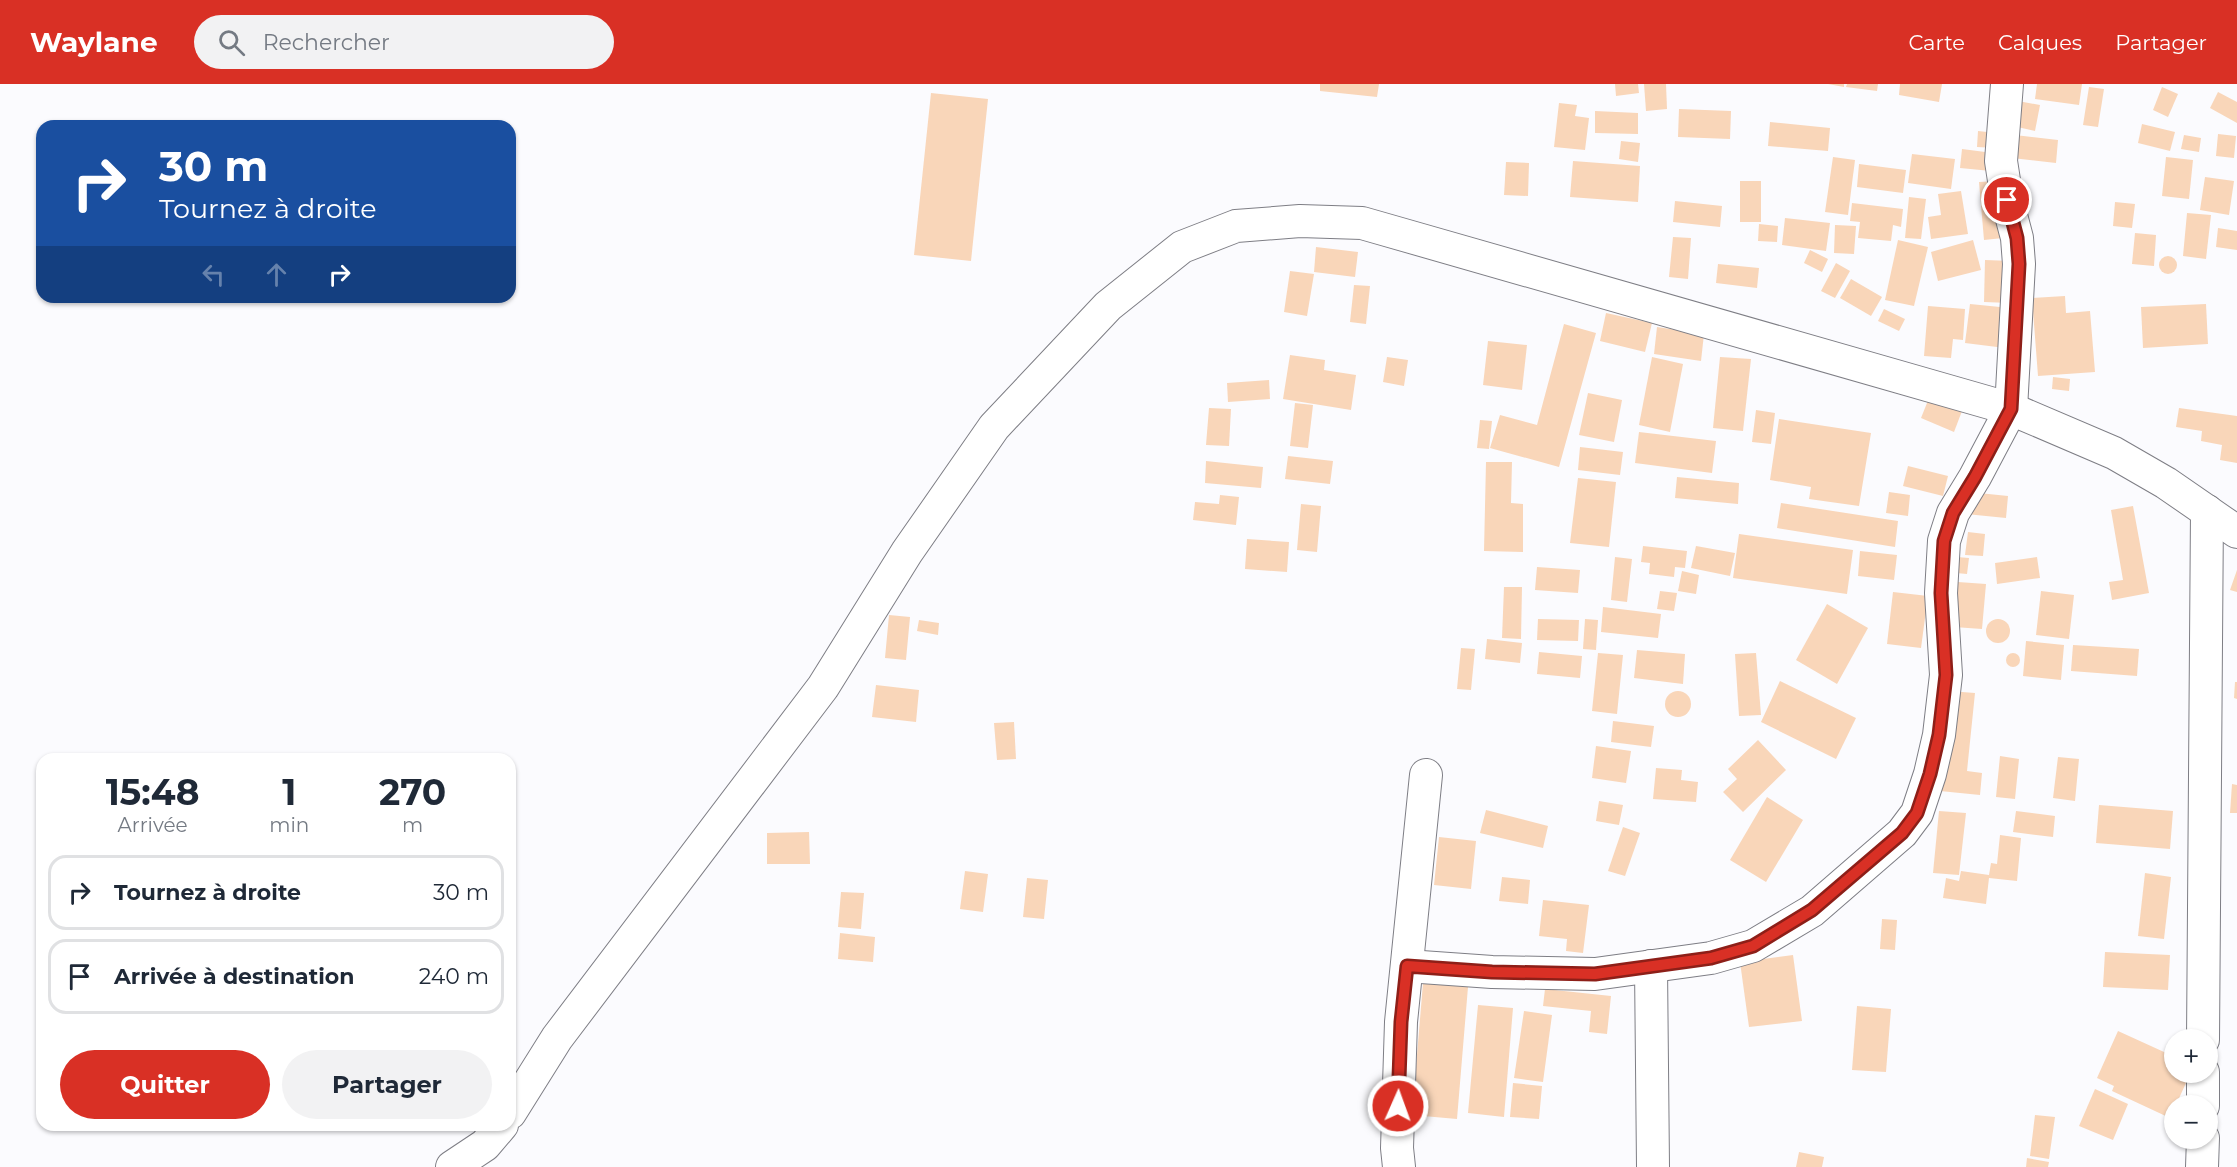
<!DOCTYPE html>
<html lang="fr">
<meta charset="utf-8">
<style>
:root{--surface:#fff;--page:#f2f2f3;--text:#1f2937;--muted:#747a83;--line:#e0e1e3;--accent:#d93025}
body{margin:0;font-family:Montserrat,sans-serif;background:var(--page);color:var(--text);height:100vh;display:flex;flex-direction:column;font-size:22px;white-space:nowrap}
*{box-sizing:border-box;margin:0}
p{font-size:20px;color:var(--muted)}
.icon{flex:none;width:33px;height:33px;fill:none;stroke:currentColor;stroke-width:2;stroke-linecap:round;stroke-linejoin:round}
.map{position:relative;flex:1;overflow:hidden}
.side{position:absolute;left:36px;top:669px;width:480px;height:378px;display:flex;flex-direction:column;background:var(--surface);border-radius:18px;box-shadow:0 2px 4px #0004}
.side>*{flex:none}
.hud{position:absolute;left:36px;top:36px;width:480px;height:183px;border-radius:18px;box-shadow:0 2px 4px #0004;background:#1a4fa0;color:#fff;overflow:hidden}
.buttons{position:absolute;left:2164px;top:945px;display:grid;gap:12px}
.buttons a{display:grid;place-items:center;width:54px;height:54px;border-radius:50%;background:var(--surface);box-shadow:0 2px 4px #0004;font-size:30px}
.pin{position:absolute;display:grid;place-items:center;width:51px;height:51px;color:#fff;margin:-26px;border:3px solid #fff;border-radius:50%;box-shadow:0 2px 6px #0007}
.me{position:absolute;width:66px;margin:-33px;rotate:2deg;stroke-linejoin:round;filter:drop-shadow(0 0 4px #0008)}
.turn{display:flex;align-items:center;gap:21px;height:126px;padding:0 24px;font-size:27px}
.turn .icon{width:78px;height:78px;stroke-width:2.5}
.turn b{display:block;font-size:42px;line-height:51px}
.lanes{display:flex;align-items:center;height:57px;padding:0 24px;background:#0003;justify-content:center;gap:30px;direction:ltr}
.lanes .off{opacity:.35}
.eta{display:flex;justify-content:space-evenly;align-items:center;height:102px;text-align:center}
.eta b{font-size:36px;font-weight:700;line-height:42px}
.primary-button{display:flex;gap:12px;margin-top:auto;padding:12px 24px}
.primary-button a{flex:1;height:69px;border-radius:36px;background:var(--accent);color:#fff;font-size:24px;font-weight:700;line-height:69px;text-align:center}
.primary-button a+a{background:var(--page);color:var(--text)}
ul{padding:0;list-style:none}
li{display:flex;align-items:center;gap:18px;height:75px;margin:0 12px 9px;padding:0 12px;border:3px solid var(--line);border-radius:18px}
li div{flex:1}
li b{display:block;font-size:22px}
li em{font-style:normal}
header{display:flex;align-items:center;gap:36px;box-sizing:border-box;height:84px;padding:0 30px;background:var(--accent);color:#fff}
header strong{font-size:28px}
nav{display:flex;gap:33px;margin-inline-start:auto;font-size:21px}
.search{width:420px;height:54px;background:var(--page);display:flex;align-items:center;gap:15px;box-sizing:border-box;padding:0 21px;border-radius:33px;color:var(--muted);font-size:22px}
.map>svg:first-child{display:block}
.building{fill:#f9d6b9}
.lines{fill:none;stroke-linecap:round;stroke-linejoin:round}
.street-casing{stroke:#7e7e85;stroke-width:34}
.street{stroke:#fff;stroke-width:32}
.route-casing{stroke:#8d1f18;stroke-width:15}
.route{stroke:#d93025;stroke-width:10}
</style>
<header>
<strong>Waylane</strong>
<div class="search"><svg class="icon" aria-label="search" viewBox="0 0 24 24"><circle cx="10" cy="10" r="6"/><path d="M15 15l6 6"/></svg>Rechercher</div>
<nav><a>Carte</a><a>Calques</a><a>Partager</a></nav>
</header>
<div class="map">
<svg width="2237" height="1083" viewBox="0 0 2237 1083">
<rect width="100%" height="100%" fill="#fbfbfe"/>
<g class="building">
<polygon points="1320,0 1379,0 1377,13 1320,7"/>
<polygon points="1615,0 1638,0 1639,9 1616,12"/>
<polygon points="1644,0 1666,0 1667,25 1646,27"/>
<polygon points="1828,0 1844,0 1844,3"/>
<polygon points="1847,0 1878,0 1877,7 1846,3"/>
<polygon points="1900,0 1942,0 1939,18 1899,11"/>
<polygon points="2037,0 2082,0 2079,21 2035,15"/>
<polygon points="2089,3 2104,5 2098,43 2083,41"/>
<polygon points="2162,3 2178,10 2168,33 2153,26"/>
<polygon points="2218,8 2237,18 2237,39 2210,24"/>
<polygon points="931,9 988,15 971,177 914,171"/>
<polygon points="2018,17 2040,21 2035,47 2013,42"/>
<polygon points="1559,19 1577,21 1575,32 1589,34 1585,66 1554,63"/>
<polygon points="1679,25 1731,27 1730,55 1678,53"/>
<polygon points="1595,27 1638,29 1638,50 1595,49"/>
<polygon points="1770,38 1830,44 1828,67 1768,62"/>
<polygon points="2142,40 2175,48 2170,67 2138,59"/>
<polygon points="1978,47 1996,49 1995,64 1977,63"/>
<polygon points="2218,50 2236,52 2234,74 2216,72"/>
<polygon points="2015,51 2058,56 2056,79 2012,74"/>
<polygon points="2184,51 2201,54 2199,68 2181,65"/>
<polygon points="1621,57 1640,59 1638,78 1619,75"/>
<polygon points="1962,65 1993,69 1991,87 1960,84"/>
<polygon points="1912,70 1955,75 1951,105 1908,99"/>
<polygon points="1833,73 1855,76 1848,131 1825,128"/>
<polygon points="2166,73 2193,76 2189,115 2162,112"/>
<polygon points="1573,77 1640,82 1638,118 1570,113"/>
<polygon points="1506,78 1529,79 1528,112 1504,111"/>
<polygon points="1859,80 1906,86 1903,109 1857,103"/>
<polygon points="2205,93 2234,97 2229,131 2200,126"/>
<rect x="1740" y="97" width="21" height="41"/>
<polygon points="1998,97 2003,154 1984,156 1979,98"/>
<polygon points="1961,107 1968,150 1931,155 1928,133 1941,131 1938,110"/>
<polygon points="1909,113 1926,115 1921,155 1905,154"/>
<polygon points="1675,117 1722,122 1720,143 1673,138"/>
<polygon points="2115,118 2135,120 2132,144 2113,142"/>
<polygon points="1852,119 1903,125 1901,143 1893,141 1891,157 1858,154 1860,138 1850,137"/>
<polygon points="2187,129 2211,131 2206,175 2183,172"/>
<polygon points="1785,134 1830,139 1826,167 1782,161"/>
<polygon points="1759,140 1778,142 1777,158 1758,157"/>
<polygon points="1835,141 1856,142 1854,170 1834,169"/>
<polygon points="2218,144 2237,147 2237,166 2216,163"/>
<polygon points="2135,149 2156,151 2154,182 2132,180"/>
<polygon points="1673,153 1691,154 1688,195 1669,193"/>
<polygon points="1898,156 1928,163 1914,222 1885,216"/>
<polygon points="1973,156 1981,186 1938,197 1931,168"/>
<polygon points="1316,163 1358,168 1355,193 1314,188"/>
<polygon points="1810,166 1828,175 1822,188 1804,179"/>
<circle cx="2168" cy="181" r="9"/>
<polygon points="1985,176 2012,177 2010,219 1984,218"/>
<polygon points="1836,179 1850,187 1835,214 1821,207"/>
<polygon points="1718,180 1759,184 1757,204 1716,199"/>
<polygon points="1290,187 1314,190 1307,232 1284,228"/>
<polygon points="1851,195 1882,213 1871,232 1840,214"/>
<polygon points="1354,201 1370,202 1366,240 1350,238"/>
<polygon points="2065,212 2066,229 2090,227 2095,288 2038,292 2032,214"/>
<polygon points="1970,220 2010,224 2005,264 1965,259"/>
<polygon points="2206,220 2208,260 2143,264 2141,223"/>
<polygon points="1928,222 1965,225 1963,256 1953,255 1951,274 1924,272"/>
<polygon points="1884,225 1905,235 1899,247 1878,237"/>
<polygon points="1606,229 1652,239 1645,268 1600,257"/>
<polygon points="1564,240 1596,249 1559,383 1490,364 1500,331 1537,341"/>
<polygon points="1657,243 1704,250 1701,277 1654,270"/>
<polygon points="1488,257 1527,261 1522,306 1483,301"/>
<polygon points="1290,271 1325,276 1324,286 1356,291 1351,326 1283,315"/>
<polygon points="1387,273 1408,276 1404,302 1383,298"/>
<polygon points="1652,273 1683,280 1670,348 1639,341"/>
<polygon points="1720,273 1751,275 1743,347 1713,344"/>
<polygon points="2053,293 2070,295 2069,307 2052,305"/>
<polygon points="1269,296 1270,315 1228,318 1227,299"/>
<polygon points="1588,309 1622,316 1614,358 1579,351"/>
<polygon points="1929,314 1962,327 1954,348 1921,334"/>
<polygon points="1295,319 1313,321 1308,364 1290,362"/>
<polygon points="1209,324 1231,325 1229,362 1206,361"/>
<polygon points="2179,324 2237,332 2237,379 2220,376 2222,361 2201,357 2202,347 2176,343"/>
<polygon points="1756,326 1775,329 1771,360 1752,358"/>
<polygon points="1779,335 1871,349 1859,422 1809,415 1811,403 1770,396"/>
<polygon points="1480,336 1492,337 1489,365 1477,364"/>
<polygon points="1639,348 1716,357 1712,389 1635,379"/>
<polygon points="1580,363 1623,368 1620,391 1578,386"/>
<polygon points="1288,372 1333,377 1330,400 1285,395"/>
<polygon points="1206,377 1263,383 1261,404 1205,399"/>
<polygon points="1486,378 1512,378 1511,419 1523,420 1523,468 1484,467"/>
<polygon points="1908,382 1948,392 1943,412 1903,402"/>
<polygon points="1677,393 1739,399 1738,420 1675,414"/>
<polygon points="1578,394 1616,398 1609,463 1570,459"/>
<polygon points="1889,408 1910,411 1908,432 1886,429"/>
<polygon points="1969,408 2008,412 2006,434 1966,430"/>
<polygon points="1220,411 1239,413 1236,441 1193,436 1195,418 1219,420"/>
<polygon points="1781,419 1898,437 1895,463 1777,444"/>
<polygon points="1301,420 1321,422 1317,468 1297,466"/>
<polygon points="2133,422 2149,509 2112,516 2109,498 2123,496 2111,426"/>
<polygon points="1968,448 1985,450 1983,472 1965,471"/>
<polygon points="1739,450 1853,466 1847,510 1733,494"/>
<polygon points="1247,455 1289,458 1287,488 1245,485"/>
<polygon points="1643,462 1687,467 1685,484 1675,483 1674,493 1649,490 1650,479 1641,478"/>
<polygon points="1696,462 1735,469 1730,492 1691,484"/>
<polygon points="1860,467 1897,471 1894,496 1858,492"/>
<polygon points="1615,473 1632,475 1627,518 1611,516"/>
<polygon points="1957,473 1969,474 1967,490 1956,489"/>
<polygon points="2037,473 2040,494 1997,500 1995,479"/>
<polygon points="1537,483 1580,486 1578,509 1535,506"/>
<polygon points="2237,486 2237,508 2230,506"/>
<polygon points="1682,487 1699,491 1696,510 1678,507"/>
<polygon points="1958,498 1986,500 1982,545 1954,543"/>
<polygon points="1504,503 1522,503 1521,555 1502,554"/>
<polygon points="1660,507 1677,509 1674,527 1657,525"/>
<polygon points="2041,507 2074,511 2069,555 2036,551"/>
<polygon points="1893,508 1928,512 1921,564 1887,560"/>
<polygon points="1827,520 1868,544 1837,600 1796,576"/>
<polygon points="1603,523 1661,530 1658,554 1601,548"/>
<polygon points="889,531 910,533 906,576 885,574"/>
<polygon points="1538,535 1579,536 1578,557 1537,556"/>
<polygon points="1585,535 1598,536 1596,566 1583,565"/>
<circle cx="1998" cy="547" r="12"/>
<polygon points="919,536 939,539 938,551 917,547"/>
<polygon points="1487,555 1522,559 1520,579 1485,575"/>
<polygon points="2026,557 2064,561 2061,596 2023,592"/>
<polygon points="2073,561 2139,565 2137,592 2071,587"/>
<polygon points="1461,564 1475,565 1471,606 1457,605"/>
<polygon points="1637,566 1685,570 1683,600 1634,594"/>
<polygon points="1539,568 1582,572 1580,594 1537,590"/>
<circle cx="2013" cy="576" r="7"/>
<polygon points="1598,569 1623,571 1617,630 1592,627"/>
<polygon points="1756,569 1761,631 1739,632 1735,570"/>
<polygon points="1780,597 1856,634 1836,675 1761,638"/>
<polygon points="2235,598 2237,598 2237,615 2234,614"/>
<polygon points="876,601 919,606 916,638 872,633"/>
<polygon points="1949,607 1975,609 1967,687 1982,689 1980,711 1940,707"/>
<circle cx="1678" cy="620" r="13"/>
<polygon points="1613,637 1654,642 1651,663 1611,658"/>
<polygon points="1014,638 1016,675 997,676 994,639"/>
<polygon points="1758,656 1786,686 1743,728 1723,708 1737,695 1728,685"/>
<polygon points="1596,662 1631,667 1626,699 1592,694"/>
<polygon points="2000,672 2019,675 2015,715 1996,713"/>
<polygon points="2058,673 2079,675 2075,717 2053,714"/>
<polygon points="1656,684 1682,686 1681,696 1698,698 1696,718 1653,715"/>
<polygon points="2232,700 2237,701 2237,729 2230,729"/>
<polygon points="1767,713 1803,736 1766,798 1730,776"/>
<polygon points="1599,717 1623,721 1619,741 1596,737"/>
<polygon points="2099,721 2173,727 2170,765 2096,759"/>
<polygon points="1486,726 1548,742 1543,764 1480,749"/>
<polygon points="1939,727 1966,729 1959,791 1933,789"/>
<polygon points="2016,727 2055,732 2053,753 2013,748"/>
<polygon points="1623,743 1640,749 1625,792 1608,787"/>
<polygon points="809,748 810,780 767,780 767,749"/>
<polygon points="2000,751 2021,754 2017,797 1989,794 1986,820 1943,814 1946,794 1959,797 1961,787 1989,791 1991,779 1997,780"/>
<polygon points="1439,753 1476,757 1471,805 1434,801"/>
<polygon points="965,787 988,790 983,828 960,825"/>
<polygon points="2145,789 2171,793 2164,855 2138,852"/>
<polygon points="1502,793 1530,796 1528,820 1499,817"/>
<polygon points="1027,794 1048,796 1044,835 1023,833"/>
<polygon points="841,808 864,809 861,845 838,843"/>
<polygon points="1543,816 1589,821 1583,869 1566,867 1567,855 1539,852"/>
<polygon points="1882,835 1897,836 1895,866 1880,865"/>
<polygon points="840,849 875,853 873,878 838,875"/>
<polygon points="2105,868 2170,871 2168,906 2103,903"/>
<polygon points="1793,871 1802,937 1749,943 1740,878"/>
<polygon points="1424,887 1469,891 1457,1035 1412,1031"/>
<polygon points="1545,905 1611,912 1607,950 1589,948 1591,927 1543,922"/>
<polygon points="1478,921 1513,924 1504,1033 1468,1029"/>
<polygon points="1857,922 1891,925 1886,988 1852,986"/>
<polygon points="1524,927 1552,931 1543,998 1514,994"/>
<polygon points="2118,947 2175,973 2175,988 2191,988 2170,1034 2112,1007 2114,1002 2097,994"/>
<polygon points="1513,999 1542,1002 1539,1035 1510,1033"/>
<polygon points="2095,1005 2128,1020 2113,1056 2079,1042"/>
<polygon points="2035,1031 2055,1033 2049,1075 2030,1072"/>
<polygon points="1799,1068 1824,1073 1822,1083 1796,1083"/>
<polygon points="2027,1074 2049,1078 2048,1083 2026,1083"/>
</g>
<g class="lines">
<g class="street-casing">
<g id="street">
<polyline points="1407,882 1492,888 1595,890 1711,874 1753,862 1812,827 1902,749 1917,729 1930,690 1939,651 1946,591 1941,509 1944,457 1953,429 1975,393 2011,325 2019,180 2017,154 2007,116 2001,77 2007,0"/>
<polyline points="1651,882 1653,1083"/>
<polyline points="2203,956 2207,427"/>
<polyline points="2203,1022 2203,988"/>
<polyline points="510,1029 557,954 823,603 907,468 994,343 1108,222 1182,163 1236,142 1300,137 1362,139 2011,325 2114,369 2166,399 2237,448"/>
<polyline points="452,1083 485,1061 502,1041"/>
<polyline points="1399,1083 1397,1064 1401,938 1426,691"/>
<polyline points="2202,1083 2203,1054"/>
</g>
</g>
<use href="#street" class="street"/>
</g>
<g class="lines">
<g class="route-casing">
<polyline id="route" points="1398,1022 1401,938 1407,882 1492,888 1595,890 1711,874 1753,862 1812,826 1902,749 1917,729 1930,690 1939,651 1946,591 1941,509 1944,457 1953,429 1975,393 2011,325 2019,180 2017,154 2007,116"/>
</g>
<use href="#route" class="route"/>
</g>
</svg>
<div class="buttons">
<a>+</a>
<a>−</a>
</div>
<div class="pin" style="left:2007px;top:116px;background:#d93025"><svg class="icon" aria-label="arrive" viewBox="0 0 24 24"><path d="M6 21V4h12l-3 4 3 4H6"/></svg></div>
<svg class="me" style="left:1398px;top:1022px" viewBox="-20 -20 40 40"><circle r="17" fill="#d93025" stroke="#fff" stroke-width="3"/><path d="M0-11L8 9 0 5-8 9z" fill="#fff"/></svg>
<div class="hud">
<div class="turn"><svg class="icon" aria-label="right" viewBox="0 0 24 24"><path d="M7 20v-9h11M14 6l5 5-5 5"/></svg><div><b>30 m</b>Tournez à droite</div></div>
<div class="lanes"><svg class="icon off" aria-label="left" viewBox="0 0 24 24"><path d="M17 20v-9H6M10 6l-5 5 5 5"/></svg><svg class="icon off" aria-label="ahead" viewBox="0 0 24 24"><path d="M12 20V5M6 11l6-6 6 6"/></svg><svg class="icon" aria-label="right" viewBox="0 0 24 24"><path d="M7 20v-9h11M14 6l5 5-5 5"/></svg></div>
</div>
<section class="side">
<div class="eta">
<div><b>15:48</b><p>Arrivée</p></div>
<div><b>1</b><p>min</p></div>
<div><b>270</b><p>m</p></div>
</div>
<ul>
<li><svg class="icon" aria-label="right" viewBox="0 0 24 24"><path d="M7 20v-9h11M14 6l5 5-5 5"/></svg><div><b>Tournez à droite</b></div><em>30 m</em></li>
<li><svg class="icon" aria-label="arrive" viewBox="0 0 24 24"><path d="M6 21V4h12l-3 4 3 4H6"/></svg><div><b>Arrivée à destination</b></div><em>240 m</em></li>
</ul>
<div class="primary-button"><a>Quitter</a><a>Partager</a></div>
</section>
</div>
